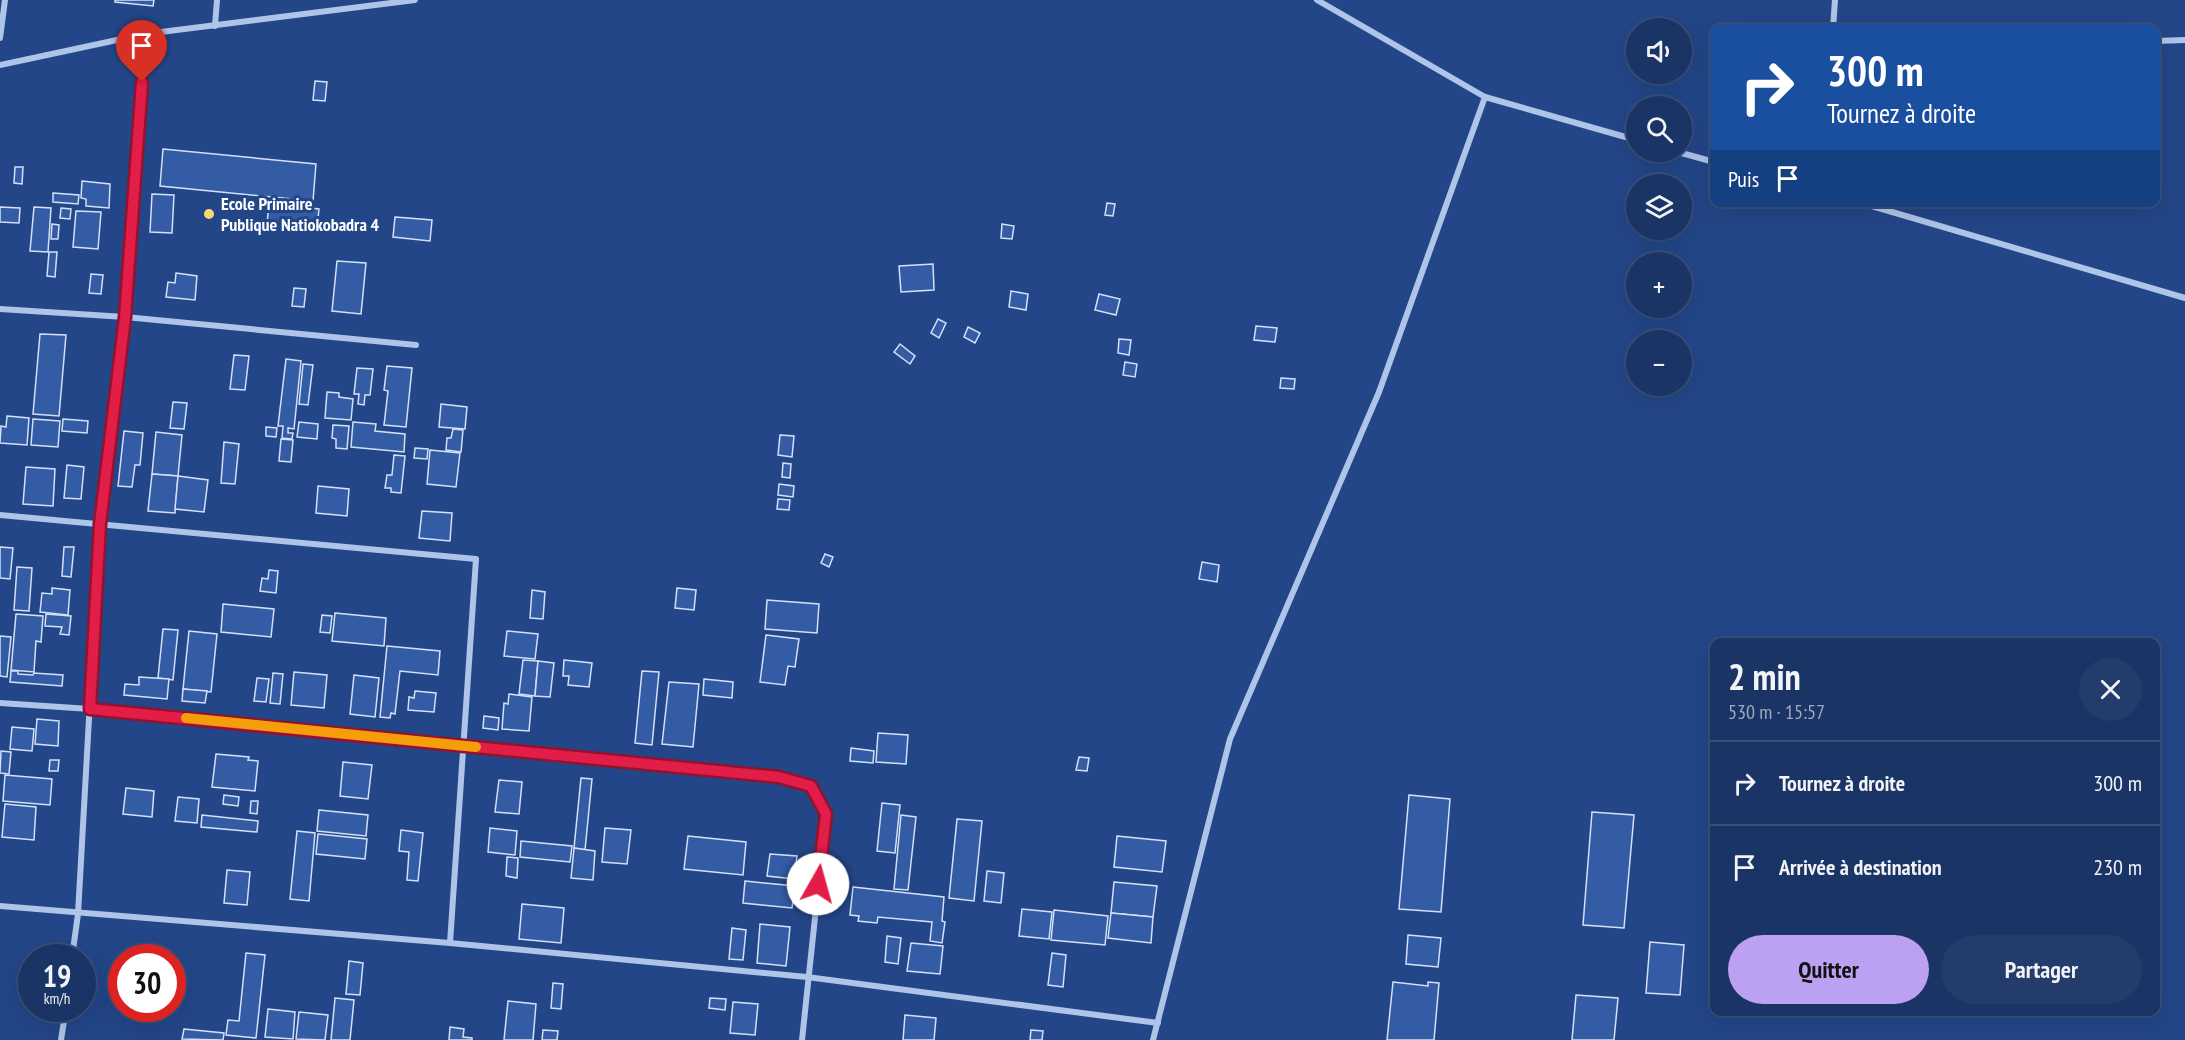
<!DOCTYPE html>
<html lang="fr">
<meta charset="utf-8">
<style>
:root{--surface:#1a3466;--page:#233c6c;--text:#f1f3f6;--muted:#9faabf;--line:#384f7a;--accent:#bca0f2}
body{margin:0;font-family:"PT Sans Narrow",sans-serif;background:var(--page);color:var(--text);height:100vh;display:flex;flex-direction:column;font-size:22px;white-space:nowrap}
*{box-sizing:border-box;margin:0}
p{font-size:20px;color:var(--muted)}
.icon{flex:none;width:33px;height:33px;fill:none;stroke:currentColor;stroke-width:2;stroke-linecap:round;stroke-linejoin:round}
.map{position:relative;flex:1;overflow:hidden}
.sheet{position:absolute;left:1710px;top:638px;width:450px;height:378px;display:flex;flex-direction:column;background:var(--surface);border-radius:12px;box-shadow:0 6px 24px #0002,0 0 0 2px var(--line)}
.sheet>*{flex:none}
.top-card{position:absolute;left:1710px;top:24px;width:450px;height:183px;border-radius:12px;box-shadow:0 6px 24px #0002,0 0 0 2px var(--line);background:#1a4fa0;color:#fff;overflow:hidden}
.controls{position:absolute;left:1626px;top:18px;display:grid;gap:12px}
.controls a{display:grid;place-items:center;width:66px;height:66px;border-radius:50%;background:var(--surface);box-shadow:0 6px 24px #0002,0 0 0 2px var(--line);font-size:30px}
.speed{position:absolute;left:18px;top:944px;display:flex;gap:12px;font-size:30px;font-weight:700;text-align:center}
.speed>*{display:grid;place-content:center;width:78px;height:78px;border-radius:50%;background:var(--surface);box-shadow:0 6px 24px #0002,0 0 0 2px var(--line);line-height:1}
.speed small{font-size:15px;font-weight:400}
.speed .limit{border:9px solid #d22;background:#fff;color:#111}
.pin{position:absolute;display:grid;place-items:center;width:51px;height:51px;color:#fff;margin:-62px -26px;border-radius:50% 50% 50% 0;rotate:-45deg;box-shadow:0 0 6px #0007}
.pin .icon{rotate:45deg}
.me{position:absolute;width:66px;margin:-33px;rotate:7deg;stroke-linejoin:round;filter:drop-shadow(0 0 4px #0008)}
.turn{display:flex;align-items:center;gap:21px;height:126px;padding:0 18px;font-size:27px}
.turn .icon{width:78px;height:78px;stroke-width:2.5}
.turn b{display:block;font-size:42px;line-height:51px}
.then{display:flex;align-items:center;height:57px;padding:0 18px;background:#0003;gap:12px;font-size:22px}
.round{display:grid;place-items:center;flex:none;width:63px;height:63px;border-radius:32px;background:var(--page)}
.headline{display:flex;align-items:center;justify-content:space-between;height:102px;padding:0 18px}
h1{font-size:36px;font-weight:700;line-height:45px}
.cta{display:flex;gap:12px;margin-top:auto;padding:12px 18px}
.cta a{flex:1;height:69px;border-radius:36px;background:var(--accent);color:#111;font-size:24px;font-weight:700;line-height:69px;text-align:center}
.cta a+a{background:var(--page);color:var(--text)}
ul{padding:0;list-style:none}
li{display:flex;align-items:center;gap:18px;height:84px;padding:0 18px;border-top:2px solid var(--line)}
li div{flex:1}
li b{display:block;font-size:22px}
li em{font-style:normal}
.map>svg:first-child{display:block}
.building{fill:#335ca5;stroke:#d3e0f7;stroke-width:1.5}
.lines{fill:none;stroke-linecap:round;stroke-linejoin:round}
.minor{stroke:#aec4e9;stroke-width:6}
.route-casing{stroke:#92132f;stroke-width:15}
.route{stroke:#e11d48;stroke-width:10}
.slow{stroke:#f59e0b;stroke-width:10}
.poi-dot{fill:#f4da71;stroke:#234688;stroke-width:2}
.labels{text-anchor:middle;stroke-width:6;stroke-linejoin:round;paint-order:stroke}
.poi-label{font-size:18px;font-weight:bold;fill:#fff;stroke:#234688;text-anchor:start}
</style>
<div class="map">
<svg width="2185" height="1040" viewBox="0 0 2185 1040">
<rect width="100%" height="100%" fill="#234688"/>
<g class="building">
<polygon points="115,0 154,0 153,6 115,2"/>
<polygon points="315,81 327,82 325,101 313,100"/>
<polygon points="163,149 316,164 313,201 160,186"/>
<polygon points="15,167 23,167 22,184 14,183"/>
<polygon points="82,181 110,184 109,208 86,206 86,199 81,198"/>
<polygon points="53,193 79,195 78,204 53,202"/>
<polygon points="152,194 174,195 172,233 150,232"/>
<polygon points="1107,203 1115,204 1113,216 1105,215"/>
<polygon points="269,204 319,209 317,228 267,223"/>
<polygon points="0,207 20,208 19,223 0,222"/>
<polygon points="34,207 51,208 48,252 30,251"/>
<polygon points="61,208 71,209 70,219 60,218"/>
<polygon points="76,211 101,212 98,249 73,247"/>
<polygon points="395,217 432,220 430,241 393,237"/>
<polygon points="52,224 59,225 58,239 51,239"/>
<polygon points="1002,224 1014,226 1012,239 1001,238"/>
<polygon points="49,252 57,252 55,277 47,276"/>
<polygon points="337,261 366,263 361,314 332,311"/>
<polygon points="933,264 934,290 901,292 899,266"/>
<polygon points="176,273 197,276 195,300 166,297 168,282 175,283"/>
<polygon points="91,274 103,275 101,294 89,293"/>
<polygon points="294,288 306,289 304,307 292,306"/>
<polygon points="1011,291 1028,294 1026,310 1009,307"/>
<polygon points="1099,294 1120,299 1116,315 1095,310"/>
<polygon points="938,319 946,323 939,338 931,333"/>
<polygon points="1256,326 1277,328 1275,342 1254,340"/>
<polygon points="968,327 980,333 975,343 964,337"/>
<polygon points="40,334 66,335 59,416 33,414"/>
<polygon points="1119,339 1131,340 1129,355 1118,353"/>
<polygon points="900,344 915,356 910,364 894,352"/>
<polygon points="234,355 249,356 245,390 230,389"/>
<polygon points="286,359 301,361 294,429 288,428 288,433 293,433 292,439 282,438 283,426 278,426"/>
<polygon points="1125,362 1137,364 1135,377 1123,375"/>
<polygon points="303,364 313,365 308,405 299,404"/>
<polygon points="387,366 412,368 406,427 384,425 388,391 384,390"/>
<polygon points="357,368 373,369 370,395 365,395 364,405 358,404 359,394 354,394"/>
<polygon points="1281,378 1295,379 1294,389 1280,388"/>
<polygon points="327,392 339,393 339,397 353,399 351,420 325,418"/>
<polygon points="173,402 187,403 184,429 170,428"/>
<polygon points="441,404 467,407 465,429 439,427"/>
<polygon points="7,416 29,418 27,445 0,443 1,426 6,427"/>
<polygon points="33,419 60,421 58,447 31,445"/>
<polygon points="63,419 88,421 87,433 62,431"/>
<polygon points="299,422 318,424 317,439 297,437"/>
<polygon points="353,422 376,424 375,431 405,434 404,452 351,447"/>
<polygon points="333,425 349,426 347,449 336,448 336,439 332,438"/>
<polygon points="266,427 277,428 276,437 266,436"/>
<polygon points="453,429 463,430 461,452 446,450 447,438 451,438"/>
<polygon points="124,431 143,433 140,465 135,465 132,487 118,486"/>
<polygon points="156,432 182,435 178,476 152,474"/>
<polygon points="780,435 794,436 792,457 778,455"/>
<polygon points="281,439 293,440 291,462 279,461"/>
<polygon points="224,442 239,444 235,484 221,483"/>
<polygon points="415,448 428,449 427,459 414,458"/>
<polygon points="430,450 460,453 456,487 427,484"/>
<polygon points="394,455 405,456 401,493 391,492 391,488 385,488 387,475 392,475"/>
<polygon points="783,463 791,464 790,478 782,477"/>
<polygon points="67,465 84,467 81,499 64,498"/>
<polygon points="26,467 55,469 53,506 23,504"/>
<polygon points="152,474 178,476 175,513 148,511"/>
<polygon points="178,476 208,480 204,512 175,509"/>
<polygon points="779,484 794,486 793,497 778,495"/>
<polygon points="318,486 349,489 347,516 316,513"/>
<polygon points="778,499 790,500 789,510 777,509"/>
<polygon points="422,511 452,513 450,541 419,538"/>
<polygon points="0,547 13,548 10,579 0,578"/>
<polygon points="64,547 74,547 71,577 62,576"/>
<polygon points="825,554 833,557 829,567 821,563"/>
<polygon points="1202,562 1219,565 1217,582 1199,579"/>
<polygon points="17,567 32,568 29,611 14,610"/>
<polygon points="269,570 278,571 276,593 260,591 262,578 268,579"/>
<polygon points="52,588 70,590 68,615 40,612 42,593 52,594"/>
<polygon points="677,588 696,590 694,610 675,608"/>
<polygon points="532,590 545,592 543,619 530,618"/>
<polygon points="767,600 819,604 817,633 765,629"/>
<polygon points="223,604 274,609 271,637 221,632"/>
<polygon points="335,613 386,618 384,646 332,641"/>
<polygon points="16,614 43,616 41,642 36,641 34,672 11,670"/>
<polygon points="46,614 71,616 69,635 60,634 62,627 45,626"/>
<polygon points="322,615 332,616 330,633 320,632"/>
<polygon points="163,629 178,630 173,680 158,678"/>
<polygon points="189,631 217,634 211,692 183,689"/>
<polygon points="507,631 538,634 535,659 504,656"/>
<polygon points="766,635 799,639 795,667 788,666 785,685 760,682"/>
<polygon points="0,636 11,637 7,677 0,676"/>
<polygon points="387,646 440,651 438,675 400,671 395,714 391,713 390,718 380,717"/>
<polygon points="523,660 538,661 535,696 519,694"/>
<polygon points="564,660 592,663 589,687 568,685 569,676 563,676"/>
<polygon points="538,661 554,663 550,697 535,696"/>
<polygon points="11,671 18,671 18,674 33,675 34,673 63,675 62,686 10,682"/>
<polygon points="642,671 659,672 652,745 635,743"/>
<polygon points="294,672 327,675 324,708 291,705"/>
<polygon points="273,673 283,674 280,704 270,703"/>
<polygon points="354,675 379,678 375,717 350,714"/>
<polygon points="139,677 169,679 167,699 124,695 125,684 139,685"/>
<polygon points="257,678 269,679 266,702 254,701"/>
<polygon points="704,679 733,682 732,698 703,695"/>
<polygon points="669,682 699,684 693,747 662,744"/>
<polygon points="183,689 207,691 205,703 182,701"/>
<polygon points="415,691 436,693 434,712 408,710 409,697 414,698"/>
<polygon points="509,694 532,697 529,731 502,729 504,703 508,704"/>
<polygon points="484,716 499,718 498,730 483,728"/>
<polygon points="37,719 59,721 58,746 35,744"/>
<polygon points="12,727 34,729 32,751 10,749"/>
<polygon points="878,733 908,735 906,764 876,762"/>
<polygon points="851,748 874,751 873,763 850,761"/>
<polygon points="1,751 11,752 9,774 0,773"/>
<polygon points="216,754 249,757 248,760 258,761 255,791 212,787"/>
<polygon points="1079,757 1089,758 1087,771 1076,770"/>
<polygon points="50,760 59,760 58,771 49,771"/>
<polygon points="343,762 372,765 368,799 340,796"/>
<polygon points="5,775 52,779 50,805 3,801"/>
<polygon points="581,778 592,779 585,850 574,848"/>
<polygon points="499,780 522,782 519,814 495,812"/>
<polygon points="126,788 154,791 152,817 123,814"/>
<polygon points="224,795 239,797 238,806 223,804"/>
<polygon points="1409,795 1450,799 1441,912 1399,909"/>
<polygon points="178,797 199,799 197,823 175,821"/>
<polygon points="251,801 258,801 257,814 250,813"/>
<polygon points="882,803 900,805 895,853 877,851"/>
<polygon points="5,804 36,807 34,840 2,837"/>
<polygon points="319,810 368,815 366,836 317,831"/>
<polygon points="1592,812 1634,815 1624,928 1583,925"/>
<polygon points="202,815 258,821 257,832 201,827"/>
<polygon points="901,815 916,817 908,890 894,889"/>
<polygon points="957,819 982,821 974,901 949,898"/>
<polygon points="490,828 517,831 515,855 488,852"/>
<polygon points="605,828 631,830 627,864 602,862"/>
<polygon points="401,830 423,833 418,881 407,880 409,852 399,851"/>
<polygon points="297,831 315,833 309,901 290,899"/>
<polygon points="318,834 367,839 365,859 316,854"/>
<polygon points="688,836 746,842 743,875 684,869"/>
<polygon points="1117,836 1166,841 1162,872 1114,867"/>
<polygon points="521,841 572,846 570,862 520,857"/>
<polygon points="574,848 595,851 593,880 571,878"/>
<polygon points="770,854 797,856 794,879 767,876"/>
<polygon points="507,857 518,858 517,878 506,876"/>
<polygon points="227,870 250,872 247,905 224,903"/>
<polygon points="987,871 1004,873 1001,903 984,901"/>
<polygon points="745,881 795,886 792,908 743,903"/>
<polygon points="1114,882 1157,886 1153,917 1111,913"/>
<polygon points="853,887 944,897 942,921 945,922 942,943 930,941 932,922 878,917 877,923 858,921 859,916 850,915"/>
<polygon points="522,904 564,908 561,943 519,939"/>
<polygon points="1022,909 1052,912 1049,939 1019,936"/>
<polygon points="1054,910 1108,916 1105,945 1051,940"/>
<polygon points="1111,913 1153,917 1151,943 1108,938"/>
<polygon points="760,924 790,927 786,966 757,963"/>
<polygon points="732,928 746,930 743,960 729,959"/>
<polygon points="1408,935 1441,938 1438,967 1406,964"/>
<polygon points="887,936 901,938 898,964 885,962"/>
<polygon points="1650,942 1684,945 1680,995 1646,993"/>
<polygon points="911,943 943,946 940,974 907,971"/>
<polygon points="246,953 265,955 256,1038 226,1035 228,1020 239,1021"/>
<polygon points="1052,953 1066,955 1063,987 1048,985"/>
<polygon points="349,961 363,963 360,995 346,994"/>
<polygon points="1393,982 1428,986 1428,982 1439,983 1434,1040 1387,1040"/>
<polygon points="553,983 563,984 561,1009 551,1008"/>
<polygon points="1576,995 1618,998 1614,1040 1572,1040"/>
<polygon points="335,998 354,1000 350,1040 331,1040"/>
<polygon points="710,998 726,999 725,1010 709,1008"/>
<polygon points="508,1001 536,1004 533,1040 504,1040"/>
<polygon points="733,1002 758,1004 755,1035 730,1033"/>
<polygon points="268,1009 295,1012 293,1039 265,1037"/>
<polygon points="299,1012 328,1015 325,1040 296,1039"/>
<polygon points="905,1015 936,1018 934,1040 903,1040"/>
<polygon points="450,1027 464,1029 463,1037 472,1038 472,1040 449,1040"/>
<polygon points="184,1029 224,1033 223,1040 182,1039"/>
<polygon points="543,1030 558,1031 557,1040 542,1040"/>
<polygon points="1031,1030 1043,1031 1042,1040 1030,1040"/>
</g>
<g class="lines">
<g class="minor">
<polyline points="1317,0 1485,97 1636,140"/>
<polyline points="215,26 217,0"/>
<polyline points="1833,28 1835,0"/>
<polyline points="0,38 5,0"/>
<polyline points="2156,41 2185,40"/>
<polyline points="0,65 145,34 415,0"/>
<polyline points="1678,152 1714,162"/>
<polyline points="1858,202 2185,298"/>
<polyline points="0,309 125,317 416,345"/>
<polyline points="0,515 476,559 450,943"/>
<polyline points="0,703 90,709 779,777 811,786 826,814 802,1040"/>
<polyline points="0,906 450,943 807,977 1158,1023"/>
<polyline points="72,957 78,914 100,523 125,317 145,34"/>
<polyline points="61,1040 66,1008"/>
<polyline points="1153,1040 1230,739 1379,392 1485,97"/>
</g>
</g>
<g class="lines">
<g class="route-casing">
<polyline id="route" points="142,82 125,317 100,524 90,709 779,777 811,786 826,814 818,884"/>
</g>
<use href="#route" class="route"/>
<polyline class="slow" points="186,718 476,747"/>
</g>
<circle class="poi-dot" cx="209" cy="214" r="6"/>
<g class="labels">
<g class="poi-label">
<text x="221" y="210">Ecole Primaire<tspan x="221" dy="21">Publique Natiokobadra 4</tspan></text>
</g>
</g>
</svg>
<div class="controls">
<a><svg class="icon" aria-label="sound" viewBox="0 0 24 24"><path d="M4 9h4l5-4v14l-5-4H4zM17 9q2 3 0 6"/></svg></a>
<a><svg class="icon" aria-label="search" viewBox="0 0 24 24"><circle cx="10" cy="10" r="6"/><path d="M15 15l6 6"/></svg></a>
<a><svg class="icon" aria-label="layers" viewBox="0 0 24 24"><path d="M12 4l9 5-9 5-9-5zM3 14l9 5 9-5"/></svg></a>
<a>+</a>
<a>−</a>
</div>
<div class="speed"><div>19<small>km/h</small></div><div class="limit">30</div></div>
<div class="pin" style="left:142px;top:82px;background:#d93025"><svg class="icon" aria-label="arrive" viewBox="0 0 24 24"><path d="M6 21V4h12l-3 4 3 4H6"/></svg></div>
<svg class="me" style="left:818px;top:884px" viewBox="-20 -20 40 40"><circle r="19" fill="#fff"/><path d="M0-13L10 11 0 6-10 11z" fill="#e11d48"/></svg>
<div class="top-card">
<div class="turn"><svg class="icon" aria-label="right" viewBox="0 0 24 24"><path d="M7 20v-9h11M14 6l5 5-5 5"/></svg><div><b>300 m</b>Tournez à droite</div></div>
<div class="then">Puis<svg class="icon" aria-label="arrive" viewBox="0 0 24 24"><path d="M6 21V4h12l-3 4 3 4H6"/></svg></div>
</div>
<section class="sheet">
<div class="headline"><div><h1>2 min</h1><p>530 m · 15:57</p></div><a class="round"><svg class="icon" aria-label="close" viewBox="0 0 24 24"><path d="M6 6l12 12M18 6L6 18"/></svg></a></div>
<ul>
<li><svg class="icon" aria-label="right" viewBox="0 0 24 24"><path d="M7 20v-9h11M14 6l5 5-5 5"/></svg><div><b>Tournez à droite</b></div><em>300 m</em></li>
<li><svg class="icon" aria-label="arrive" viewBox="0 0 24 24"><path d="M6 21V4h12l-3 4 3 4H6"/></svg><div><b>Arrivée à destination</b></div><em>230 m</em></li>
</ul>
<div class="cta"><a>Quitter</a><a>Partager</a></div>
</section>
</div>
